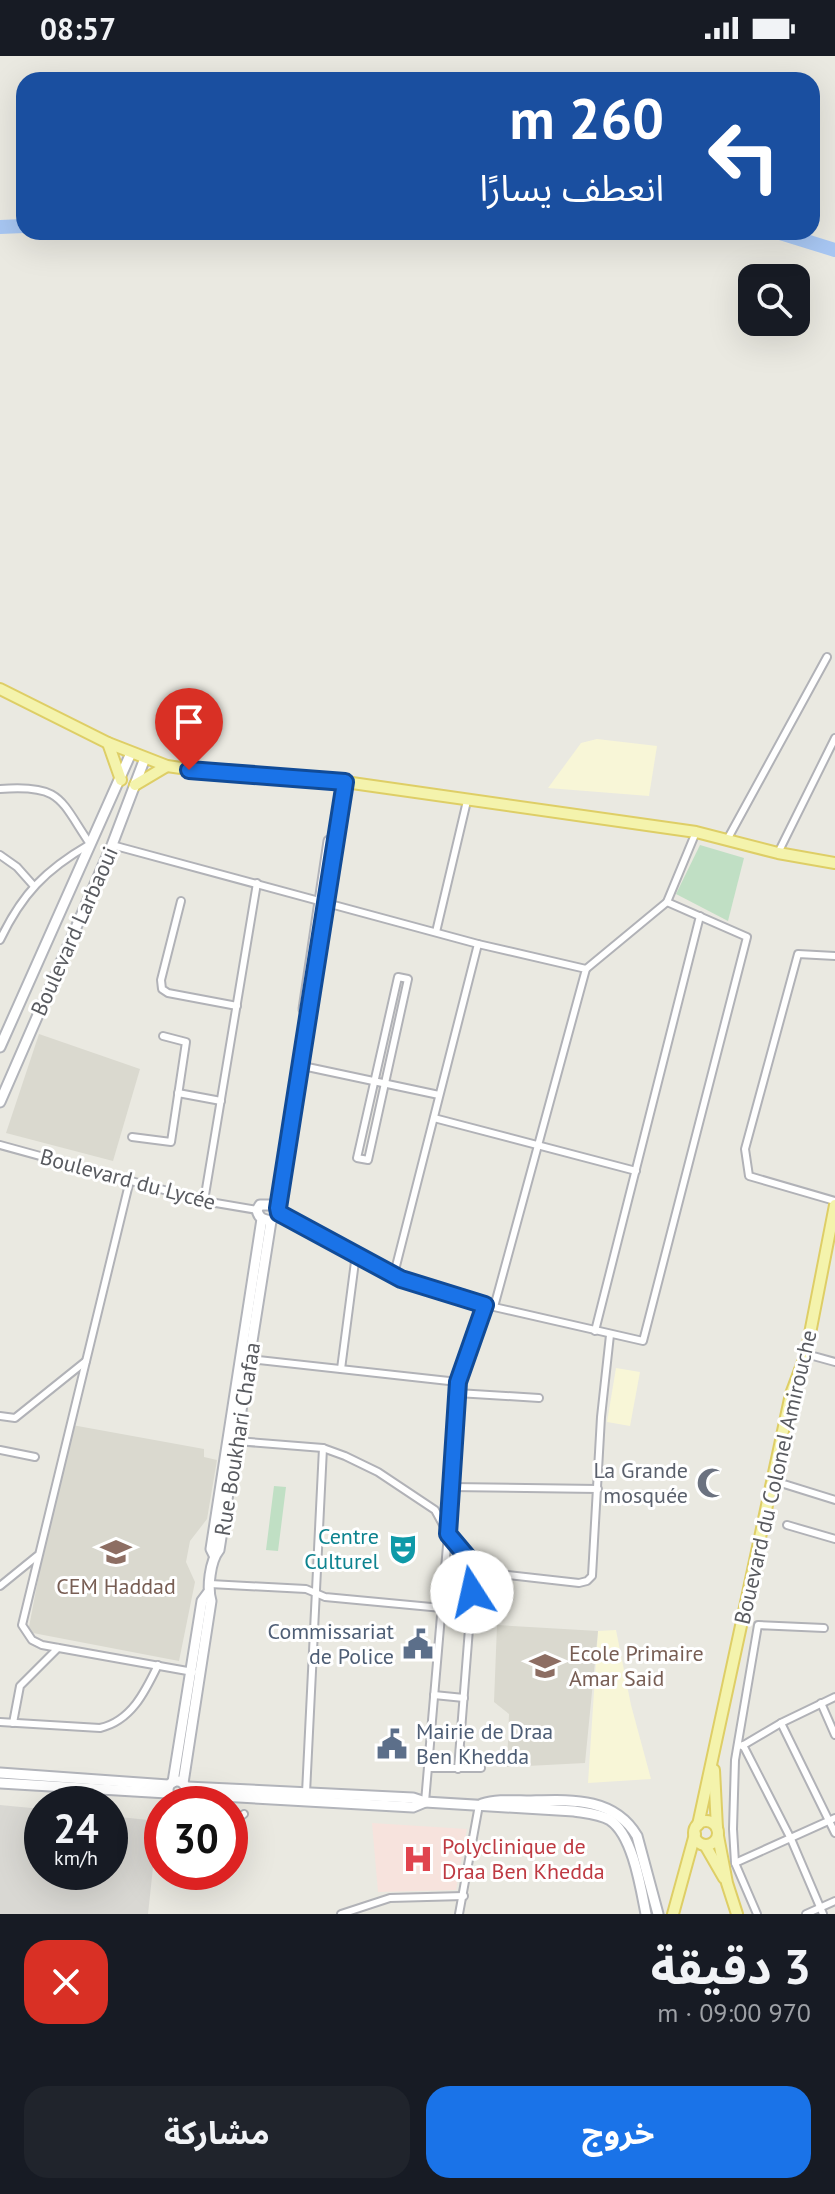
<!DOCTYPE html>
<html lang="ar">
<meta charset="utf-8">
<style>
:root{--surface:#171b24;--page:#20242c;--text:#f1f3f6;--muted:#9ea1a6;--accent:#1a73e8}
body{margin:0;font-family:"PT Sans","Noto Sans Arabic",sans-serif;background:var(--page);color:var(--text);direction:rtl;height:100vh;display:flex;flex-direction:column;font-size:30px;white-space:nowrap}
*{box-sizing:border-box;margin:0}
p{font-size:26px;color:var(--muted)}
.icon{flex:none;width:44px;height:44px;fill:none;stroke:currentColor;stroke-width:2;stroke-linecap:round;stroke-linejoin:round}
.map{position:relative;height:1858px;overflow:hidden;direction:ltr}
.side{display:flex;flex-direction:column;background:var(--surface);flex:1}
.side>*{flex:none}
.hud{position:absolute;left:16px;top:16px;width:804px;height:168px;border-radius:24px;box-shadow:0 8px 32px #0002;direction:rtl;background:#1a4fa0;color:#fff;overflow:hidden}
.fabs{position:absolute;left:738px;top:208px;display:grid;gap:16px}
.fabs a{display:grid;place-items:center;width:72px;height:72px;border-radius:16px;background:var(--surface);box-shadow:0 8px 32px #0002;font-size:40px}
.speed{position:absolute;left:24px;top:1730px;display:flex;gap:16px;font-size:40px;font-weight:700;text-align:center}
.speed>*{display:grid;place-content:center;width:104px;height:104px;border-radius:50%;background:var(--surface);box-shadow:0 8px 32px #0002;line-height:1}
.speed small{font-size:20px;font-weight:400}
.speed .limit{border:12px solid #d22;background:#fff;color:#111}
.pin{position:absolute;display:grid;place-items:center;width:68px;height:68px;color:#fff;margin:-82px -34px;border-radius:50% 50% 50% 0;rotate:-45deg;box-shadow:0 0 8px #0007}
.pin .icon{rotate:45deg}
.me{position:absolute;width:88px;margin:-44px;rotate:350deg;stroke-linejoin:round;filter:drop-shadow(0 0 6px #0008)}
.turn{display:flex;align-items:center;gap:28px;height:168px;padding:0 24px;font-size:36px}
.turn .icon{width:104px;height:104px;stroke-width:2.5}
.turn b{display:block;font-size:56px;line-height:68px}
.round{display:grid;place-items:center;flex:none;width:84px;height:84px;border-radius:24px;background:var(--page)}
.overview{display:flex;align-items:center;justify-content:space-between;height:136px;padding:0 24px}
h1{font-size:48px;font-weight:700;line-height:60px}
.cta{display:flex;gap:16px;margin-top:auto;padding:16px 24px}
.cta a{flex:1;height:92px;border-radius:24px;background:var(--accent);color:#fff;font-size:32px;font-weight:700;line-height:92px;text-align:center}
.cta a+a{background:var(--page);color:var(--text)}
.status{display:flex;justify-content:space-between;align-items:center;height:56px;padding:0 40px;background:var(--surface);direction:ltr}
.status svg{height:22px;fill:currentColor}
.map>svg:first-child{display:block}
.commercial{fill:#f8f6d7}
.industrial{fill:#d9d8d3}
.education{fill:#dad9cf}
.medical{fill:#f7e3dd}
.green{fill:#c0dfc4}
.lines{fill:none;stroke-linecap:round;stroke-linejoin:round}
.river{stroke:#a8c7f3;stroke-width:14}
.street-casing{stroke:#b1b2b7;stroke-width:10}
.secondary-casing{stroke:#b2b4ba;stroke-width:13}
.primary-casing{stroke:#dece66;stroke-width:14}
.street{stroke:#fff;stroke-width:6}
.secondary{stroke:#fff;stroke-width:9}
.primary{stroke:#f4f3ac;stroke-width:10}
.route-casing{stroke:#114b97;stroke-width:20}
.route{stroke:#1a73e8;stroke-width:14}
.labels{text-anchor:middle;stroke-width:6;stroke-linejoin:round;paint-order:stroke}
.street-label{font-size:22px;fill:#595b60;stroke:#fff}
.worship-label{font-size:22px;fill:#5b616d;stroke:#fff;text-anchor:end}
.culture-label{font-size:22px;fill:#0d838f;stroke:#fff;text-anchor:end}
.education-label{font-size:22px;fill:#785e54;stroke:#fff}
.service-label{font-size:22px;fill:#4e5e75;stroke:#fff;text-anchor:end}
.health-label{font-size:22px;fill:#be3a42;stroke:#fff;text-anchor:start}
</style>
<div class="status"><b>08:57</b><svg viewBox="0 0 49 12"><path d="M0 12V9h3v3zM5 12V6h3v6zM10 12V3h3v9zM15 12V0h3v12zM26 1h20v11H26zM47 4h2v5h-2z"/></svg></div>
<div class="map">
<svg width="835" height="1858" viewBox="0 0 835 1858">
<rect width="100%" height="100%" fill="#eae9e1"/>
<g class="commercial">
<polygon points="597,683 657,690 649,740 548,732 581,687"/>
<polygon points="616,1312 640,1316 630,1370 607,1366"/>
<polygon points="616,1574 631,1649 651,1723 588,1727 598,1575"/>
</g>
<polygon class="industrial" points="0,1749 42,1753 42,1816 110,1816 110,1760 158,1765 148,1858 0,1858"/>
<g class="education">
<polygon points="39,978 140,1013 113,1105 6,1077"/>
<polygon points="72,1369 204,1393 204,1401 217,1404 207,1463 190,1485 186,1506 195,1526 179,1605 33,1577 29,1571 47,1476"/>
<polygon points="497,1569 598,1575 585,1707 507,1711 509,1658 494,1646"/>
</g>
<polygon class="medical" points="372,1767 467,1773 456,1834 378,1836"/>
<g class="green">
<polygon points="700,789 744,802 728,865 676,838"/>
<polygon points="274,1430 286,1431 278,1495 266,1494"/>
</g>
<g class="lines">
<g class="river">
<polyline points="0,171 24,170"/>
<polyline points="777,176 835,194"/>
</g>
<g class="street-casing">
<g id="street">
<path d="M0,733C62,728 60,744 90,788C45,814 22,838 0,884"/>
<polyline points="727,784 827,601"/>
<polyline points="112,789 478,888"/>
<polyline points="778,797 835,682"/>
<polyline points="0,799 17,811 33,829"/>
<polyline points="181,845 161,924 162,933 168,937 237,950"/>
<polyline points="436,876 467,745"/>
<polyline points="835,900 798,898 745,1093 749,1120 835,1145"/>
<polyline points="586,913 667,846 696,776"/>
<polygon points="398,921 408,923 368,1104 357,1102"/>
<polyline points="298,1009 439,1039"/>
<polyline points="178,1037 221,1045"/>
<polyline points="434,1062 636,1115"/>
<polyline points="132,1081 171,1086 186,986 163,980"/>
<polyline points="0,1089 204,1145 257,1154"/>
<polyline points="130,1124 22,1569 32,1584 42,1589 193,1616"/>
<polyline points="204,1145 257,827"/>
<polyline points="279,1157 401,1223 494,1251 643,1285 747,881 667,846"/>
<polyline points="394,1218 478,888 586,913 494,1251"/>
<polyline points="485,1249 458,1326 448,1478 474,1509 499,1518 579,1527 587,1525 592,1520 601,1361 610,1279"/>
<polyline points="595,1275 700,860"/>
<polyline points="806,1298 835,1306"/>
<polyline points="250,1303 458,1326"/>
<polyline points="341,1313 356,1198"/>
<polyline points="457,1337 539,1342"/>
<polyline points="0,1360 15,1362 86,1305"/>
<polyline points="236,1385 323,1392 345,1400 378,1416 435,1454 448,1478 425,1746"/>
<polyline points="0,1394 35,1401"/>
<polyline points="771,1424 835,1444"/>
<polyline points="450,1431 598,1433"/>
<polyline points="787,1469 835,1483"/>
<polyline points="210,1528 306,1533 325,1541 442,1552"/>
<polyline points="0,1530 37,1500"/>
<polyline points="434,1639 464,1642"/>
<polyline points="821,1647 835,1679"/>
<path d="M0,1666L100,1672C131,1665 145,1636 158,1609"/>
<polyline points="13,1667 20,1630 58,1592"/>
<polyline points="781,1667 835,1777"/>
<polyline points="743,1689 791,1783 823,1858"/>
<polyline points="742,1690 781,1667 835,1641"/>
<polyline points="428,1712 481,1712"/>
<polyline points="458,1713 474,1509"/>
<polyline points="306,1737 323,1392"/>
<polyline points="176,1742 178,1748"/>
<polyline points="230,1768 244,1758"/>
<polyline points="735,1807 835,1762"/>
<polyline points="341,1858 390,1842 464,1840"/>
<polyline points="459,1858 479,1749"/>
<polyline points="757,1858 735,1807 733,1773 735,1704 758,1569 824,1572"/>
<polyline points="806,1858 835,1845"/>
</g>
</g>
<g class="secondary-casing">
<g id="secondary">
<polyline points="304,953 329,785"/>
<polyline points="0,991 131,697"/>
<polyline points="0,1046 112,789 145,702"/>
<path d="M277,1149H260L257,1154C259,1163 263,1163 271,1165L279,1157L277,1149L345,726"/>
<polyline points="214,1499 211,1493 262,1163"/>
<polyline points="0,1717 168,1729"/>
<circle cx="177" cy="1734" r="9"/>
<polyline points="173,1726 202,1545 208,1537"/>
<polyline points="0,1727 167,1737"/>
<path d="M183,1727L211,1545C207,1532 210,1505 219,1494L271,1165"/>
<path d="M187,1731L413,1742L425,1746L574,1755C586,1757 600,1758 610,1764C633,1779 641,1833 646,1858"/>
<polyline points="186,1738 413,1751 425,1746"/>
<path d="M482,1748C497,1743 515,1745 531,1745C571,1744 614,1741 637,1780L658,1858"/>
</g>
</g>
<g class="primary-casing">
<g id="primary">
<polyline points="0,633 108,687 167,710 223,718 345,726 696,776 778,797 835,807"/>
<polyline points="108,687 121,724"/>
<polyline points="135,729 167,710"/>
<polyline points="714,1714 717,1772"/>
<circle cx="706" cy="1777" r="12"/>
<polyline points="698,1769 791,1338 806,1298 835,1149"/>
<polyline points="718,1780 727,1827 737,1858"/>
<polyline points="705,1789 724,1822"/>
<polyline points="673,1858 695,1778"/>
</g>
</g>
<use href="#street" class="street"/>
<use href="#secondary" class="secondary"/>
<use href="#primary" class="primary"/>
</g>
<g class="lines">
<g class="route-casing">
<polyline id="route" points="189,714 345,726 278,1152 279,1157 401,1223 485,1249 458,1326 448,1478 474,1509 472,1536"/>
</g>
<use href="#route" class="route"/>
</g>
<defs>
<g id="mosque-bare" transform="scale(2.4)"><path d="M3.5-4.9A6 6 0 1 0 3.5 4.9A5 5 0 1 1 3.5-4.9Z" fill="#6b7280" stroke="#fff" stroke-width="2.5" paint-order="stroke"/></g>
<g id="theatre-bare" transform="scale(2.4)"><path d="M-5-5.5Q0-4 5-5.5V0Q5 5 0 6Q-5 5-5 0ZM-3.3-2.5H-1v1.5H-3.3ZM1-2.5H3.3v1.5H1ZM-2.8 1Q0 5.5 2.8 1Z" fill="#0f9aa8" stroke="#fff" stroke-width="2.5" paint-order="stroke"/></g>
<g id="school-bare" transform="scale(2.4)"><path d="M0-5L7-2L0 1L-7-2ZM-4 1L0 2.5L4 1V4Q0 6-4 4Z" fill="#8d6e63" stroke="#fff" stroke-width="2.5" paint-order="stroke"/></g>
<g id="civic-bare" transform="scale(2.4)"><path d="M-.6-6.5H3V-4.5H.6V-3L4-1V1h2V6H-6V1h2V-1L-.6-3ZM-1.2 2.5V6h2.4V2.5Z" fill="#5c6f8a" stroke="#fff" stroke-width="2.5" paint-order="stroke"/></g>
<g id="hospital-bare" transform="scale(2.4)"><path d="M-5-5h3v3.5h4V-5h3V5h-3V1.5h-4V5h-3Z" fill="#e0444e" stroke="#fff" stroke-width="2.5" paint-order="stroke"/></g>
</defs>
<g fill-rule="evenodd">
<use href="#mosque-bare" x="712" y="1427"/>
<use href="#theatre-bare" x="403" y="1493"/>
<use href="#school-bare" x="116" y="1496"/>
<use href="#civic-bare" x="418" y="1588"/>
<use href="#school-bare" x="545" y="1610"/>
<use href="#civic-bare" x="392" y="1688"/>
<use href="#hospital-bare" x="418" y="1803"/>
</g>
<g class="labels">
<g class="street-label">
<text transform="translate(74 875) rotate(-66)" y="8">Boulevard Larbaoui</text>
<text transform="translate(128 1123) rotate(15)" y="8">Boulevard du Lycée</text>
<text transform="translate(237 1383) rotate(-81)" y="8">Rue Boukhari Chafaa</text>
<text transform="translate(775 1421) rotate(-77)" y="8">Bouevard du Colonel Amirouche</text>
</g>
<g class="worship-label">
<text x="688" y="1422">La Grande<tspan x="688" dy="25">mosquée</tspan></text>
</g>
<g class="culture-label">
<text x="379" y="1488">Centre<tspan x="379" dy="25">Culturel</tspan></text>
</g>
<g class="education-label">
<text x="116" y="1538">CEM Haddad</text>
<text x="569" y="1605" text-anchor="start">Ecole Primaire<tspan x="569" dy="25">Amar Said</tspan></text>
</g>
<g class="service-label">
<text x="394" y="1583">Commissariat<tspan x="394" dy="25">de Police</tspan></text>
<text x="416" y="1683" text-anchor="start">Mairie de Draa<tspan x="416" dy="25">Ben Khedda</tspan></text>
</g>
<g class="health-label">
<text x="442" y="1798">Polyclinique de<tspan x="442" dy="25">Draa Ben Khedda</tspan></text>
</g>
</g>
</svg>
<div class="fabs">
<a><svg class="icon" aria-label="search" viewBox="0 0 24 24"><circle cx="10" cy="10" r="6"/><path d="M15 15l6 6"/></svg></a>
</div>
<div class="speed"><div>24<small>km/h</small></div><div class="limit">30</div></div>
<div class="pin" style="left:189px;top:714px;background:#d93025"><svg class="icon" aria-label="arrive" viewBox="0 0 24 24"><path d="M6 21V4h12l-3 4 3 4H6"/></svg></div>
<svg class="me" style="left:472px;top:1536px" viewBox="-20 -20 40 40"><circle r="19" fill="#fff"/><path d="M0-13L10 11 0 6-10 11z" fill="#1a73e8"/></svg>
<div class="hud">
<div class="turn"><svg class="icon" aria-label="left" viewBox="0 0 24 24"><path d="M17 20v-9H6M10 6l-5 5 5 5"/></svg><div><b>260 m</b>انعطف يسارًا</div></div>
</div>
</div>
<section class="side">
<div class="overview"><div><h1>3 دقيقة</h1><p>970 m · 09:00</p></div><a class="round" style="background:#d93025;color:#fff"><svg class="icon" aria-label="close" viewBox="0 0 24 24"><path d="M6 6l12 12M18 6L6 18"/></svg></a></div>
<div class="cta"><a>خروج</a><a>مشاركة</a></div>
</section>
